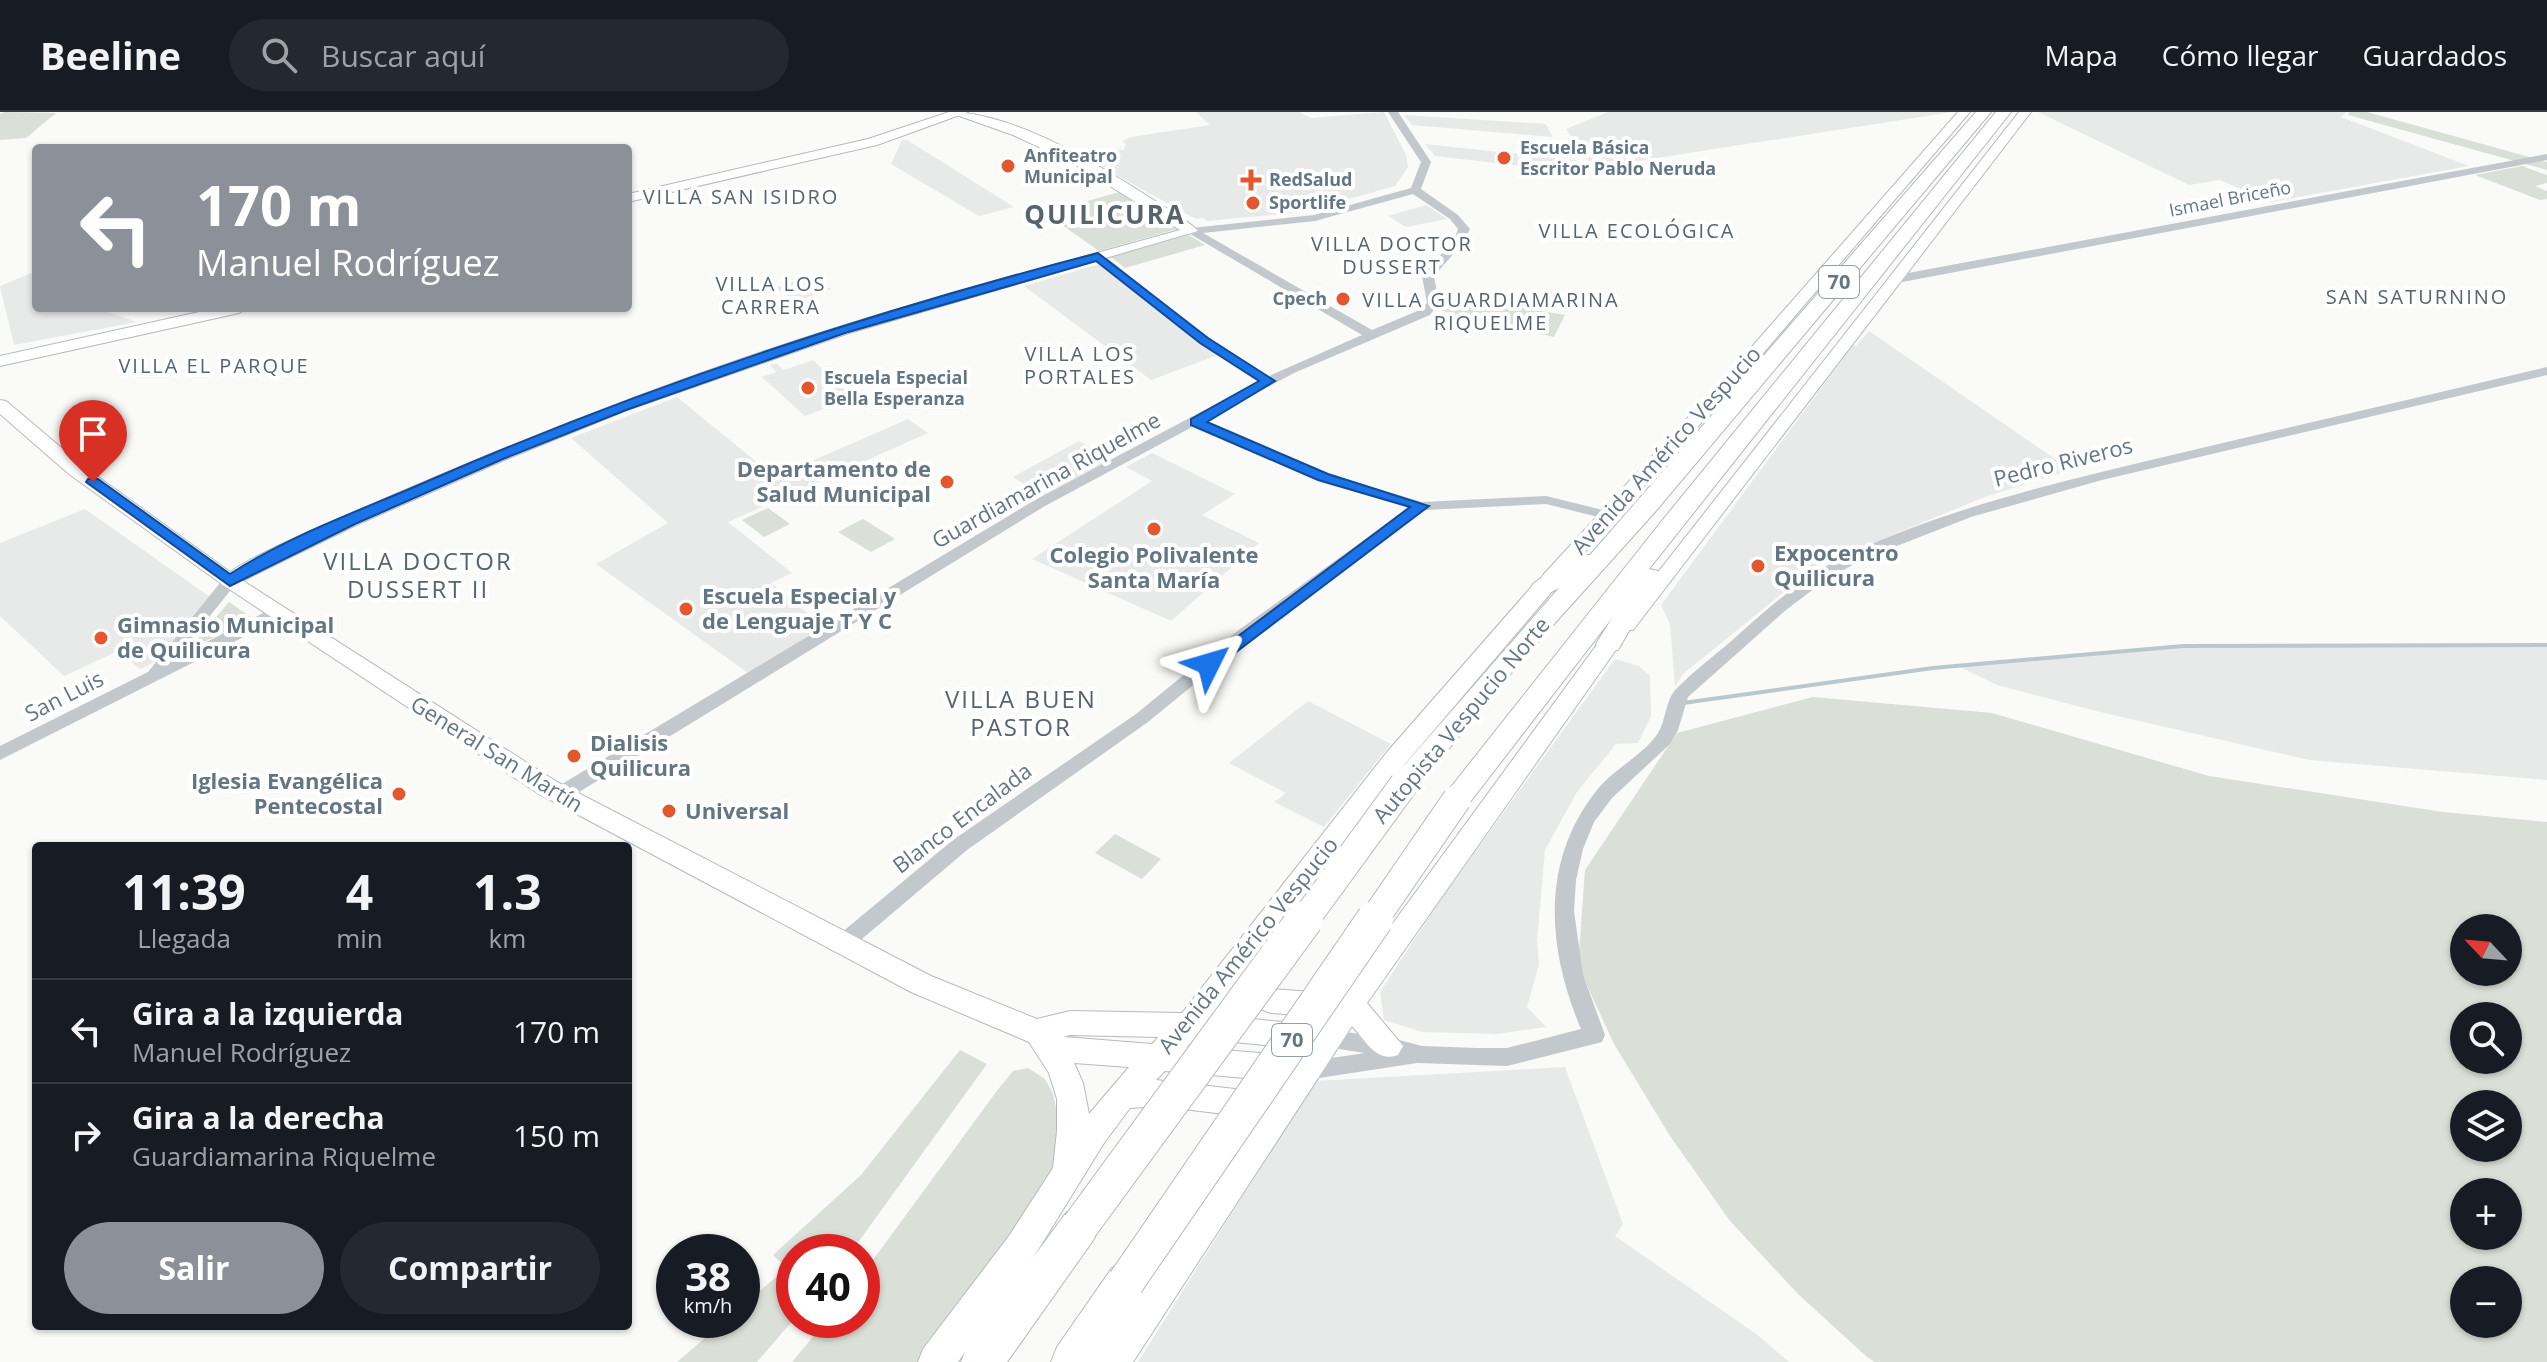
<!DOCTYPE html>
<html lang="es">
<meta charset="utf-8">
<style>
:root{--surface:#171b24;--page:#242831;--text:#f1f3f6;--muted:#9ea1a6;--line:#363941;--accent:#8c9099}
body{margin:0;font-family:"Open Sans",sans-serif;background:var(--page);color:var(--text);height:100vh;display:flex;flex-direction:column;font-size:30px;white-space:nowrap}
*{box-sizing:border-box;margin:0}
p{font-size:26px;color:var(--muted)}
.icon{flex:none;width:44px;height:44px;fill:none;stroke:currentColor;stroke-width:2;stroke-linecap:round;stroke-linejoin:round}
.map{position:relative;flex:1;overflow:hidden}
.sheet{position:absolute;left:32px;top:730px;width:600px;height:488px;display:flex;flex-direction:column;background:var(--surface);border-radius:8px;box-shadow:0 2px 6px #0004}
.sheet>*{flex:none}
.top-card{position:absolute;left:32px;top:32px;width:600px;height:168px;border-radius:8px;box-shadow:0 2px 6px #0004;background:#8c9099;color:#fff;overflow:hidden}
.needle{width:52px;rotate:296deg}
.buttons{position:absolute;left:2450px;top:802px;display:grid;gap:16px}
.buttons a{display:grid;place-items:center;width:72px;height:72px;border-radius:50%;background:var(--surface);box-shadow:0 2px 6px #0004;font-size:40px}
.speed{position:absolute;left:656px;top:1122px;display:flex;gap:16px;font-size:40px;font-weight:700;text-align:center}
.speed>*{display:grid;place-content:center;width:104px;height:104px;border-radius:50%;background:var(--surface);box-shadow:0 2px 6px #0004;line-height:1}
.speed small{font-size:20px;font-weight:400}
.speed .limit{border:12px solid #d22;background:#fff;color:#111}
.pin{position:absolute;display:grid;place-items:center;width:68px;height:68px;color:#fff;margin:-82px -34px;border-radius:50% 50% 50% 0;rotate:-45deg;box-shadow:0 0 8px #0007}
.pin .icon{rotate:45deg}
.me{position:absolute;width:88px;margin:-44px;rotate:50deg;stroke-linejoin:round;filter:drop-shadow(0 0 6px #0008)}
.turn{display:flex;align-items:center;gap:28px;height:168px;padding:0 32px;font-size:36px}
.turn .icon{width:104px;height:104px;stroke-width:2.5}
.turn b{display:block;font-size:56px;line-height:68px}
.eta{display:flex;justify-content:space-evenly;align-items:center;height:136px;text-align:center}
.eta b{font-size:48px;font-weight:700;line-height:56px}
.primary-button{display:flex;gap:16px;margin-top:auto;padding:16px 32px}
.primary-button a{flex:1;height:92px;border-radius:48px;background:var(--accent);color:#fff;font-size:32px;font-weight:700;line-height:92px;text-align:center}
.primary-button a+a{background:var(--page);color:var(--text)}
ul{padding:0;list-style:none}
li{display:flex;align-items:center;gap:24px;height:104px;padding:0 32px;border-top:2px solid var(--line)}
li div{flex:1}
li b{display:block;font-size:30px}
li em{font-style:normal}
header{display:flex;align-items:center;gap:48px;box-sizing:border-box;height:112px;padding:0 40px;background:var(--surface);border-bottom:2px solid var(--line)}
header strong{font-size:38px}
nav{display:flex;gap:44px;margin-inline-start:auto;font-size:28px}
.search{width:560px;height:72px;background:var(--page);display:flex;align-items:center;gap:20px;box-sizing:border-box;padding:0 28px;border-radius:44px;color:var(--muted);font-size:30px}
.map>svg:first-child{display:block}
.built{fill:#e8e9e9}
.green{fill:#dadfd7;fill-rule:evenodd}
.lines{fill:none;stroke-linecap:round;stroke-linejoin:round}
.stream{stroke:#bbc7cb;stroke-width:4}
.secondary-casing{stroke:#b3babf;stroke-width:2}
.primary-casing{stroke:#b5babe;stroke-width:2}
.motorway-casing{stroke:#b4b9bd;stroke-width:2}
.tertiary{fill:#c3c8cc;fill-rule:evenodd}
.secondary{fill:#fff;fill-rule:evenodd}
.primary{fill:#fff;fill-rule:evenodd}
.motorway{fill:#fff;fill-rule:evenodd}
.motorway-bridge-far1-casing{stroke:#b4b9bd;stroke-width:30;stroke-linecap:butt}
.motorway-bridge-casing{stroke:#b4b9bd;stroke-width:38;stroke-linecap:butt}
.motorway-bridge-far1{stroke:#fff;stroke-width:28}
.motorway-bridge{stroke:#fff;stroke-width:36}
.route{fill:#1a73e8;stroke:#114b97;stroke-width:2}
.poi-dot{fill:#e4572e;stroke:#fff;stroke-width:3}
.labels{text-anchor:middle;stroke-width:8;stroke-linejoin:round;paint-order:stroke}
.far-poi-label{font-size:18px;font-weight:bold;fill:#657683;stroke:#fff;text-anchor:start}
.far-street-label{font-size:18px;fill:#657683;stroke:#fff}
.far-neighbourhood-label{font-size:20px;letter-spacing:2px;fill:#57646e;stroke:#fff}
.shield{fill:#fff;stroke:#939fa8;stroke-width:2}
.shield-label{font-size:20px;font-weight:bold;fill:#657683}
.street-label{font-size:22px;fill:#657683;stroke:#fff}
.poi-label{font-size:22px;font-weight:bold;fill:#657683;stroke:#fff;text-anchor:start}
.neighbourhood-label{font-size:24px;letter-spacing:2px;fill:#57646e;stroke:#fff}
.far-district-label{font-size:26px;font-weight:bold;letter-spacing:2px;fill:#57646e;stroke:#fff}
</style>
<header>
<strong>Beeline</strong>
<div class="search"><svg class="icon" aria-label="search" viewBox="0 0 24 24"><circle cx="10" cy="10" r="6"/><path d="M15 15l6 6"/></svg>Buscar aquí</div>
<nav><a>Mapa</a><a>Cómo llegar</a><a>Guardados</a></nav>
</header>
<div class="map">
<svg width="2547" height="1250" viewBox="0 0 2547 1250">
<rect width="100%" height="100%" fill="#fafaf8"/>
<g class="built">
<polygon points="1196,0 1299,0 1311,6 1384,0 1406,43 1408,55 1395,74 1303,100 1207,109 1204,106 1196,107 1076,41 1087,36 1124,38 1126,32 1122,29 1131,25 1210,13"/>
<polygon points="1608,0 1952,0 1593,56 1566,17"/>
<polygon points="2038,0 2346,0 2341,5 2469,54 2271,90 2220,68 2189,73"/>
<polygon points="1404,3 1546,12 1553,25 1412,13"/>
<polygon points="902,28 907,28 1014,95 979,104 891,52"/>
<polygon points="1425,32 1576,48 1581,61 1435,44"/>
<polygon points="1426,93 1447,107 1406,115 1388,104"/>
<polygon points="1100,152 1197,228 1218,243 1151,268 1024,174"/>
<polygon points="34,160 36,196 97,196 137,210 14,233 0,174"/>
<polygon points="809,164 831,177 797,189 775,176"/>
<polygon points="1869,219 2071,358 1985,385 1816,454 1683,562 1675,575 1670,512 1661,493 1853,233 1856,234"/>
<polygon points="813,248 853,286 805,304 762,265 776,260 770,253 776,251 784,258"/>
<polygon points="677,285 775,365 908,307 928,321 728,410 792,461 771,471 824,515 748,561 596,452 668,411 571,326"/>
<polygon points="1079,329 1113,348 1043,384 1013,365"/>
<polygon points="1152,341 1235,382 1202,403 1259,431 1171,509 1032,447 1152,369 1126,355"/>
<polygon points="85,397 210,485 157,549 140,557 118,539 64,564 0,504 0,431"/>
<polygon points="2171,534 2547,535 2547,668 2309,648 2096,599 1997,573 1960,555"/>
<polygon points="1615,547 1639,554 1650,564 1651,604 1638,631 1616,632 1577,680 1545,738 1537,829 1539,852 1527,895 1546,915 1497,922 1422,920 1384,908 1380,880 1440,788"/>
<polygon points="1308,589 1391,632 1324,715 1274,690 1286,681 1229,651"/>
<polygon points="1565,955 1623,1112 1615,1124 1759,1224 1789,1250 1138,1250 1315,969"/>
</g>
<g class="green">
<polygon points="5,0 56,1 26,26 0,28 0,2"/>
<polygon points="2349,0 2367,0 2547,50 2547,58 2348,3"/>
<polygon points="2522,54 2547,63 2547,71 2535,74 2547,79 2547,87 2540,88 2475,63"/>
<polygon points="1123,79 1181,116 1099,139 1045,101"/>
<polygon points="1189,123 1205,133 1125,156 1111,145"/>
<polygon points="1441,182 1565,203 1554,225 1439,198"/>
<polygon points="768,396 790,412 764,425 742,408"/>
<polygon points="863,407 895,427 871,440 838,420"/>
<polygon points="229,490 252,506 188,538"/>
<path d="M1813,585L1992,601L2209,664L2443,700L2547,710V1250H1875L1867,1245L1798,1182L1730,1109L1670,1024L1614,932L1578,854L1585,758L1677,621ZM2464,816H2508V860H2464ZM2464,904H2508V948H2464ZM2464,992H2508V1036H2464ZM2464,1080H2508V1124H2464ZM2464,1168H2508V1212H2464Z"/>
<polygon points="1115,722 1161,747 1142,767 1095,741"/>
<polygon points="960,938 987,952 851,1140 794,1140 794,1207 757,1250 677,1250 726,1208 742,1208 742,1194 787,1156 773,1143 861,1063"/>
<polygon points="1028,956 1045,967 1053,982 1061,1019 1054,1066 920,1250 792,1250 827,1208 862,1208 862,1163 996,980 1013,959"/>
</g>
<g class="lines">
<polyline class="stream" points="1683,591 1933,556 2183,534 2547,533"/>
<g class="secondary-casing">
<g id="secondary">
<path d="M948,0C1014,0 1097,52 1152,87C1167,97 1185,106 1198,119L846,222L627,298L504,348L356,413L230,475L220,469C237,448 336,408 366,395C520,328 675,266 836,216C950,180 1066,150 1180,118L1073,51L1013,23Z"/>
<polygon points="1958,0 1970,0 1747,260 1558,470 1544,470 1541,466 1544,462 1735,254"/>
<polygon points="2019,0 2031,0 1633,518 1619,518 1616,514 1619,510"/>
</g>
</g>
<g class="primary-casing">
<g id="primary">
<polygon points="949,0 968,0 877,33 628,90 628,82 868,27"/>
<polygon points="217,196 247,196 239,201 0,254 0,244"/>
<path d="M0,288L6,289L83,354L237,465L557,670L931,864L1037,907L1070,899L1182,901L1387,640L1534,472H1550L1553,477L1550,482L1405,652L1240,868L1271,877L1328,881L1339,885L1601,527H1617L1620,532L1367,891L1403,934L1398,943C1376,951 1366,929 1352,914L1133,1250H1094L1099,1237L1257,1006L1159,994L1130,996L1104,1031L1033,1146L958,1250H918L923,1237L1009,1124L1053,1056L1057,1019V987L1049,961L1029,930L911,880L539,682L223,473L69,362L0,302ZM1228,885L1271,901L1326,905L1320,914L1213,903ZM1070,923L1159,925L1152,932L1064,925ZM1195,926L1304,937L1295,950L1283,943L1187,935ZM1074,951L1129,955L1089,1002L1083,971ZM1165,959L1282,969L1272,984L1261,980L1156,968Z"/>
</g>
</g>
<g class="motorway-casing">
<g id="motorway">
<polygon points="1976,0 1991,0 1655,400 1527,542 1414,679 1404,682 1394,679 1389,672 1394,665 1559,476 1542,485 1533,482 1530,477 1533,472 1572,443 1590,443"/>
<polygon points="1996,0 2011,0 1649,457 1658,459 1661,464 1618,538 1609,540 1600,538 1596,532 1612,506 1467,694 1457,697 1447,694 1442,687 1447,680 1661,410"/>
<polygon points="1080,1096 1094,1101 1099,1114 1094,1127 1007,1250 961,1250 967,1235 1066,1101"/>
<polygon points="1126,1151 1140,1156 1146,1170 1096,1250 1051,1250 1057,1235 1112,1156"/>
</g>
</g>
<g class="tertiary">
<path d="M1388,0H1398L1431,50L1421,77L1458,103L1470,117L1463,131L1434,164L1439,191L1430,203L1294,261L1204,309L1323,360L1422,390L1546,384L1611,400V406L1606,407L1546,392L1425,398L1252,525L1148,610L967,738L849,838L842,840L835,838L832,832L835,826L953,728L1136,602L1240,517L1410,395L1313,366L1194,314L1045,394L566,688H552L550,683L552,678L1035,388L1259,269L1200,232L1094,146V142H1102L1208,226L1269,264L1362,223L1185,119L1191,116L1314,103L1411,76L1421,50ZM1413,82L1450,107L1458,117L1454,128L1422,164L1427,191L1422,197L1372,218L1203,121L1315,109Z"/>
<polygon points="2547,42 2547,48 1892,172 1886,168 1892,164"/>
<path d="M2547,255V263L2102,368L1971,405L1861,448L1823,470L1786,498L1688,585L1678,618L1670,632L1612,686L1594,710L1583,737L1576,768L1574,799L1583,863L1605,923L1602,930L1507,954L1417,951L1306,968L1298,965L1295,958L1298,951L1365,941L1319,934L1316,927L1319,920L1327,918L1388,925L1422,934L1477,936H1507L1581,917C1547,837 1540,749 1597,678C1614,657 1640,645 1656,624C1667,610 1664,589 1677,576C1693,560 1711,546 1728,532C1766,498 1804,463 1851,441C1958,392 2075,366 2189,339C2309,311 2428,283 2547,255Z"/>
<polygon points="230,464 238,469 177,545 271,497 283,497 285,501 283,505 0,648 0,634 148,560 224,466"/>
</g>
<use href="#secondary" class="secondary"/>
<use href="#primary" class="primary"/>
<use href="#motorway" class="motorway"/>
<g class="motorway-bridge-far1-casing">
<g id="motorway-bridge-far1">
<polyline points="1304,809 1404,672"/>
<polyline points="1373,809 1457,687"/>
</g>
</g>
<g class="motorway-bridge-casing">
<g id="motorway-bridge">
<polyline points="1080,1114 1305,807"/>
<polyline points="1126,1170 1375,807"/>
</g>
</g>
<use href="#motorway-bridge-far1" class="motorway-bridge-far1"/>
<use href="#motorway-bridge" class="motorway-bridge"/>
</g>
<path class="route" d="M1098,141L1208,226L1275,269L1207,310L1328,362L1429,394L1215,556L1209,557L1201,552L1410,395L1318,368L1191,313V307L1259,269L1200,231L1096,149L845,221L626,298L503,347L355,412L230,474L86,370L88,367H98L230,462C290,423 362,398 428,369C644,275 870,200 1098,141Z"/>
<g class="poi-dot">
<circle cx="1504" cy="46" r="8"/>
<circle cx="1008" cy="54" r="8"/>
<path d="M1247 56h8v8h8v8h-8v8h-8v-8h-8v-8h8z"/>
<circle cx="1253" cy="91" r="8"/>
<circle cx="1343" cy="187" r="8"/>
<circle cx="808" cy="276" r="8"/>
<circle cx="947" cy="370" r="8"/>
<circle cx="1154" cy="417" r="8"/>
<circle cx="1758" cy="454" r="8"/>
<circle cx="686" cy="497" r="8"/>
<circle cx="101" cy="526" r="8"/>
<circle cx="574" cy="644" r="8"/>
<circle cx="399" cy="682" r="8"/>
<circle cx="669" cy="699" r="8"/>
</g>
<g class="labels">
<g class="far-poi-label">
<text x="1520" y="42">Escuela Básica<tspan x="1520" dy="21">Escritor Pablo Neruda</tspan></text>
<text x="1024" y="50">Anfiteatro<tspan x="1024" dy="21">Municipal</tspan></text>
<text x="1269" y="74">RedSalud</text>
<text x="1269" y="97">Sportlife</text>
<text x="1327" y="193" text-anchor="end">Cpech</text>
<text x="824" y="272">Escuela Especial<tspan x="824" dy="21">Bella Esperanza</tspan></text>
</g>
<g class="far-street-label">
<text transform="translate(2230 87) rotate(-11)" y="6">Ismael Briceño</text>
</g>
<g class="far-neighbourhood-label">
<text x="741" y="92">VILLA SAN ISIDRO</text>
<text x="1637" y="126">VILLA ECOLÓGICA</text>
<text x="1392" y="139">VILLA DOCTOR<tspan x="1392" dy="23">DUSSERT</tspan></text>
<text x="771" y="179">VILLA LOS<tspan x="771" dy="23">CARRERA</tspan></text>
<text x="2417" y="192">SAN SATURNINO</text>
<text x="1491" y="195">VILLA GUARDIAMARINA<tspan x="1491" dy="23">RIQUELME</tspan></text>
<text x="1080" y="249">VILLA LOS<tspan x="1080" dy="23">PORTALES</tspan></text>
<text x="214" y="261">VILLA EL PARQUE</text>
</g>
<g class="shield">
<rect x="1819" y="154" width="40" height="32" rx="6"/>
<rect x="1272" y="912" width="40" height="32" rx="6"/>
</g>
<g class="shield-label">
<text x="1839" y="177">70</text>
<text x="1292" y="935">70</text>
</g>
<g class="street-label">
<text transform="translate(1666 338) rotate(-48)" y="8">Avenida Américo Vespucio</text>
<text transform="translate(2063 350) rotate(-14)" y="8">Pedro Riveros</text>
<text transform="translate(1046 368) rotate(-29)" y="8">Guardiamarina Riquelme</text>
<text transform="translate(64 584) rotate(-27)" y="8">San Luis</text>
<text transform="translate(1461 608) rotate(-50)" y="8">Autopista Vespucio Norte</text>
<text transform="translate(497 642) rotate(32)" y="8">General San Martín</text>
<text transform="translate(962 706) rotate(-37)" y="8">Blanco Encalada</text>
<text transform="translate(1248 833) rotate(-51)" y="8">Avenida Américo Vespucio</text>
</g>
<g class="poi-label">
<text x="931" y="365" text-anchor="end">Departamento de<tspan x="931" dy="25">Salud Municipal</tspan></text>
<text x="1774" y="449">Expocentro<tspan x="1774" dy="25">Quilicura</tspan></text>
<text x="1154" y="451" text-anchor="middle">Colegio Polivalente<tspan x="1154" dy="25">Santa María</tspan></text>
<text x="702" y="492">Escuela Especial y<tspan x="702" dy="25">de Lenguaje T Y C</tspan></text>
<text x="117" y="521">Gimnasio Municipal<tspan x="117" dy="25">de Quilicura</tspan></text>
<text x="590" y="639">Dialisis<tspan x="590" dy="25">Quilicura</tspan></text>
<text x="383" y="677" text-anchor="end">Iglesia Evangélica<tspan x="383" dy="25">Pentecostal</tspan></text>
<text x="685" y="707">Universal</text>
</g>
<g class="neighbourhood-label">
<text x="418" y="458">VILLA DOCTOR<tspan x="418" dy="28">DUSSERT II</tspan></text>
<text x="1021" y="596">VILLA BUEN<tspan x="1021" dy="28">PASTOR</tspan></text>
</g>
<g class="far-district-label">
<text x="1105" y="112">QUILICURA</text>
</g>
</g>
</svg>
<div class="buttons">
<a><svg class="needle" viewBox="-14 -14 28 28"><path d="M0-13l5 13h-10z" fill="#e53935"/><path d="M0 13l5-13h-10z" fill="#9ea1a6"/></svg></a>
<a><svg class="icon" aria-label="search" viewBox="0 0 24 24"><circle cx="10" cy="10" r="6"/><path d="M15 15l6 6"/></svg></a>
<a><svg class="icon" aria-label="layers" viewBox="0 0 24 24"><path d="M12 4l9 5-9 5-9-5zM3 14l9 5 9-5"/></svg></a>
<a>+</a>
<a>−</a>
</div>
<div class="speed"><div>38<small>km/h</small></div><div class="limit">40</div></div>
<div class="pin" style="left:93px;top:370px;background:#d93025"><svg class="icon" aria-label="arrive" viewBox="0 0 24 24"><path d="M6 21V4h12l-3 4 3 4H6"/></svg></div>
<svg class="me" style="left:1209px;top:552px" viewBox="-20 -20 40 40"><path d="M0-17L14 15 0 8-14 15z" fill="#1a73e8" stroke="#fff" stroke-width="4"/></svg>
<div class="top-card">
<div class="turn"><svg class="icon" aria-label="left" viewBox="0 0 24 24"><path d="M17 20v-9H6M10 6l-5 5 5 5"/></svg><div><b>170 m</b>Manuel Rodríguez</div></div>
</div>
<section class="sheet">
<div class="eta">
<div><b>11:39</b><p>Llegada</p></div>
<div><b>4</b><p>min</p></div>
<div><b>1.3</b><p>km</p></div>
</div>
<ul>
<li><svg class="icon" aria-label="left" viewBox="0 0 24 24"><path d="M17 20v-9H6M10 6l-5 5 5 5"/></svg><div><b>Gira a la izquierda</b><p>Manuel Rodríguez</p></div><em>170 m</em></li>
<li><svg class="icon" aria-label="right" viewBox="0 0 24 24"><path d="M7 20v-9h11M14 6l5 5-5 5"/></svg><div><b>Gira a la derecha</b><p>Guardiamarina Riquelme</p></div><em>150 m</em></li>
</ul>
<div class="primary-button"><a>Salir</a><a>Compartir</a></div>
</section>
</div>
